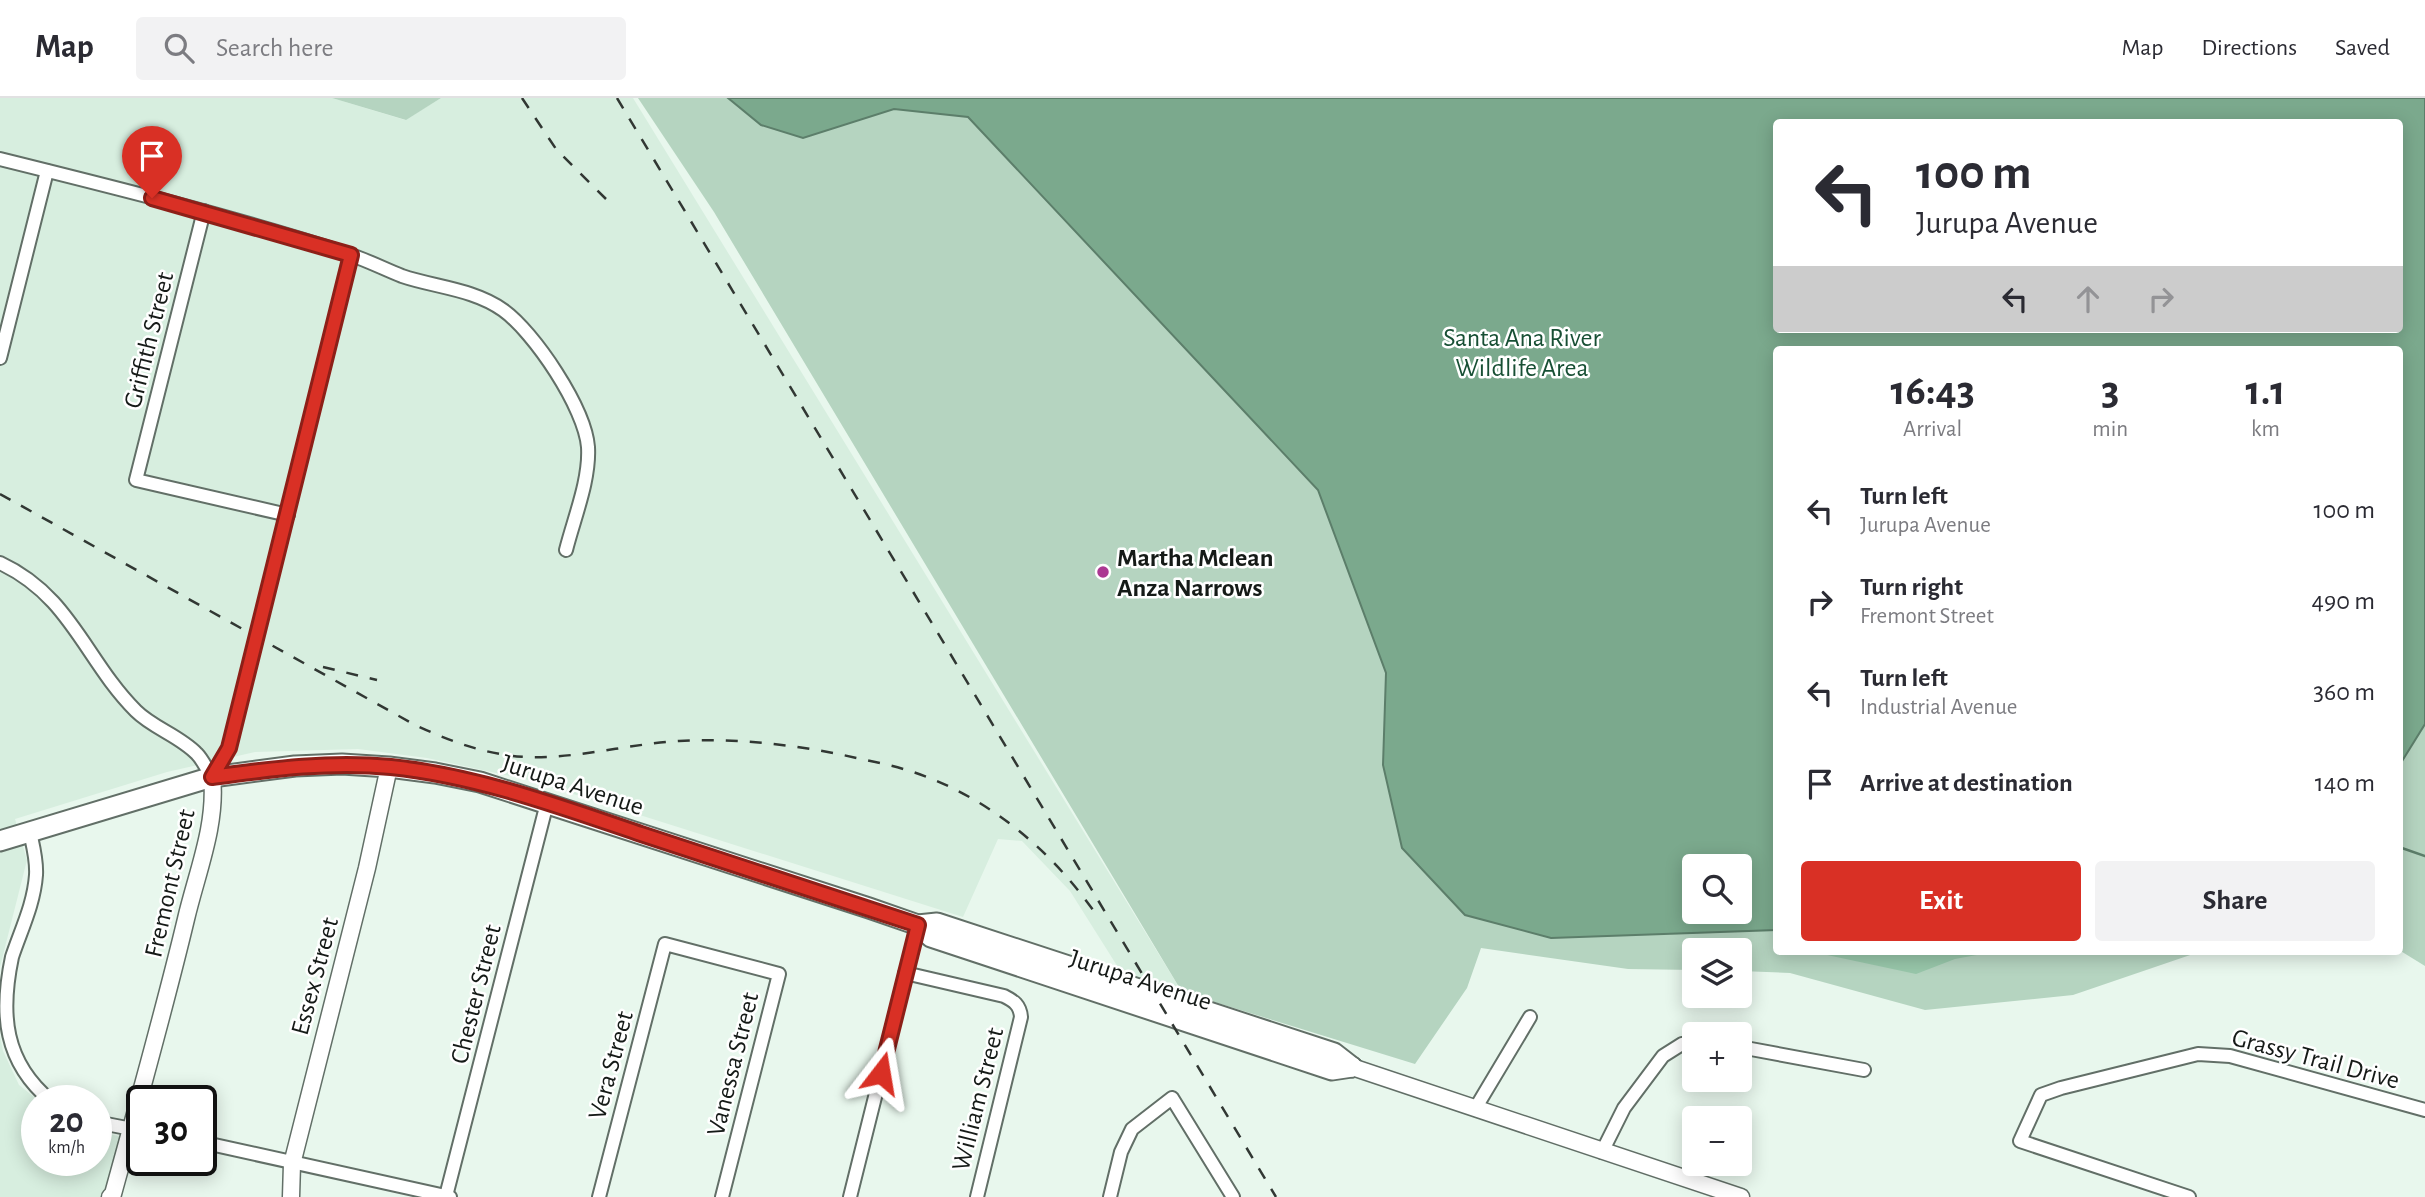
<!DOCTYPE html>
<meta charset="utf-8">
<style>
:root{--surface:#fff;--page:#f2f2f3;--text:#2b2b33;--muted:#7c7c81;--line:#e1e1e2;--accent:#d93025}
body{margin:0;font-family:"Alegreya Sans",sans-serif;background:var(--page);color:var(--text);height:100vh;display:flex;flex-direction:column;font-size:26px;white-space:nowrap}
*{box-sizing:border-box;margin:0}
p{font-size:23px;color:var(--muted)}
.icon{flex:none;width:38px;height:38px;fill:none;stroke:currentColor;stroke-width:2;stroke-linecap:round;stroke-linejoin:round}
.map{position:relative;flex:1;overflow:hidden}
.details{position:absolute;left:1773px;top:248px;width:630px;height:609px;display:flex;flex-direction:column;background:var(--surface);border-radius:7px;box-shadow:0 4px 18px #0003}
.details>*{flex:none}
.top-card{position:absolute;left:1773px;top:21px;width:630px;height:214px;border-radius:7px;box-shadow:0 4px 18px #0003;background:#fff;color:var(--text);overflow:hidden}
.buttons{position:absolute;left:1682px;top:756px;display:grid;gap:14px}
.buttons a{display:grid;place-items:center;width:70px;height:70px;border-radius:7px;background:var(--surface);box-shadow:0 4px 18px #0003;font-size:35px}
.speed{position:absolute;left:21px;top:987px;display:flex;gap:14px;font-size:35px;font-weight:700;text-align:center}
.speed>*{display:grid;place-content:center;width:91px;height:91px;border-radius:50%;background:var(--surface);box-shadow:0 4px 18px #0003;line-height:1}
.speed small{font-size:18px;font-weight:400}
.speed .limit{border:4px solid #111;border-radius:10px;background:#fff;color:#111}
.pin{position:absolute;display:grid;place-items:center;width:60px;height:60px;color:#fff;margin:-72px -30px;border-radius:50% 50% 50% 0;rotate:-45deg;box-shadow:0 0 7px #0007}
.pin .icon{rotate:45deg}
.me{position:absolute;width:77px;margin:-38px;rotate:14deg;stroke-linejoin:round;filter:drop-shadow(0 0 5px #0008)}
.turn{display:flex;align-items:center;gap:24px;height:147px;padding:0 28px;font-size:32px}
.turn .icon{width:91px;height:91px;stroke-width:2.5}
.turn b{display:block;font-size:49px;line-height:60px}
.lanes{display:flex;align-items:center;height:66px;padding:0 28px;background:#0003;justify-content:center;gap:35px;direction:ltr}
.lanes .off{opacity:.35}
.eta{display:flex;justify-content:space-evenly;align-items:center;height:119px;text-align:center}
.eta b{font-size:42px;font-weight:700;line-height:49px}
.action{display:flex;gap:14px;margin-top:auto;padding:14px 28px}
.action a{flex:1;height:80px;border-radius:7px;background:var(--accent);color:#fff;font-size:28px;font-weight:700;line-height:80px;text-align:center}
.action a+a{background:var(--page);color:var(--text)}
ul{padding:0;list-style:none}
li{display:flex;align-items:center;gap:21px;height:91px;padding:0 28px}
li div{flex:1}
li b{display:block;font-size:26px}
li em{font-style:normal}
header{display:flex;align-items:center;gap:42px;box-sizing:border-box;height:98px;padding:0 35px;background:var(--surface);border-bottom:2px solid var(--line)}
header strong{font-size:33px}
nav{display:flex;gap:38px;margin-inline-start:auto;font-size:24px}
.search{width:490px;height:63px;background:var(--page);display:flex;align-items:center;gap:18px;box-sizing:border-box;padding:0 24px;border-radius:7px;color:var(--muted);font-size:26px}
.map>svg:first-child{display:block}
.built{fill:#d7eedf}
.green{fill:#b5d4c0;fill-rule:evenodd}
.forest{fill:#98c7aa}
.water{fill:#7ba98d;stroke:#5c7e6a;stroke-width:2;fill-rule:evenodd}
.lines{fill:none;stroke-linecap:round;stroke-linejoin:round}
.stream{stroke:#5c7e6a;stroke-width:2.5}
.street-casing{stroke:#626f67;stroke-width:16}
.secondary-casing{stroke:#626f67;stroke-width:19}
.primary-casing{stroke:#626f67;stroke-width:23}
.street{stroke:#fff;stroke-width:12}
.secondary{stroke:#fff;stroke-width:16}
.primary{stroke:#fff;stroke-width:19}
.rail{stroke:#313733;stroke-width:2.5;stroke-dasharray:12 12;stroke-linecap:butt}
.route-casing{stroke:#8d1f18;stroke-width:18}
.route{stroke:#d93025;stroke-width:12}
.poi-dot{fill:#ab3892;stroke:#fff;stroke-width:2.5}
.labels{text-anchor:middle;stroke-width:5;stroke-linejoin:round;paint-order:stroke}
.park-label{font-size:26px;fill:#174f34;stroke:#fff}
.street-label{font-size:26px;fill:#151a17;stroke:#fff}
.poi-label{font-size:26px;font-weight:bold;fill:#151a17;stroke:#fff;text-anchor:start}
</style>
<header>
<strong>Map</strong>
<div class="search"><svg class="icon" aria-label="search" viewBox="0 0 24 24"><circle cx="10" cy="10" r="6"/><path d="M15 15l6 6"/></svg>Search here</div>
<nav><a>Map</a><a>Directions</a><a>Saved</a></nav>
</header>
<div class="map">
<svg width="2425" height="1099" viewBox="0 0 2425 1099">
<rect width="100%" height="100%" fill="#e8f7ed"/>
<g class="built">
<polygon points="0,0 332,0 405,22 441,0 633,0 1182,894 1121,874 1070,793 1022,743 998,741 963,819 529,682 427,660 358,651 255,654 167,674 15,721 27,762 0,869"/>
<polygon points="0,938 3,953 19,987 39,1003 37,1003 37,1062 96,1062 96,1032 128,1041 113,1099 0,1099"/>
</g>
<g class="green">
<polygon points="332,0 441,0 406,22"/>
<path d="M638,0H2425V868L2399,852V252H1776V854H2199L2073,897L1925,912L1790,875L1740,873V852H1694V872L1628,871L1481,850L1467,890L1415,966L1182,894L714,114ZM1776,24H2399V231H1776ZM1694,768H1740V814H1694Z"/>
</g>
<polygon class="forest" points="1813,854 1993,854 1955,861 1916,876"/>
<path class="water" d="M728,0H2425V626L2399,668V252H1776V832L1551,840L1465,817L1402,750L1383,667L1386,575L1318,392L968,19L894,11L803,40L761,27ZM1776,24H2399V231H1776ZM1694,768H1740V814H1694Z"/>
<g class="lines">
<polyline class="stream" points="2399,749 2425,758"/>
<g class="street-casing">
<g id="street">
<path d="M0,61C117,90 234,119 348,156C367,162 384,171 402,178C434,189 474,191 503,212C534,234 585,310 588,349C590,382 574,420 566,452"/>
<polyline points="204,113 136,382 288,417"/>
<polyline points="0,260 47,73"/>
<path d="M0,465C71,498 85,562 136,613C153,630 180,638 197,656C203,662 207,672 212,679L229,650L351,157"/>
<path d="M30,734C33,748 37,762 36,777C34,806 21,832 12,859C0,916 4,964 51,1003"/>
<path d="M905,875L1004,898C1014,903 1020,907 1021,919L977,1099"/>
<polyline points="1740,949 1864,972"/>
<polyline points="1475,1011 1530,919"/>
<polyline points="96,1024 142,1033"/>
<polyline points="201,1044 450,1099"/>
<polyline points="1602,1054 1624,1010 1663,958 1682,946 1694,945"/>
<polyline points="446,1098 547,705"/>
<polyline points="599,1099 665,846 779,876 722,1099"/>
<polyline points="850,1099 918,827"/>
<polyline points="1110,1099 1121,1054 1132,1031 1172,1000 1233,1099"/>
<polyline points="2189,1099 2020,1043 2041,997 2061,990 2198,956 2230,958 2425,1012"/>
</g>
</g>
<g class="secondary-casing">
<g id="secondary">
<polyline points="1352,969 1741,1099"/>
<path d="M110,1099L113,1096C138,1005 164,913 186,821C197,774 217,727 212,679"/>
<polyline points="291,1099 292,1066 367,770 389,669"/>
</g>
</g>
<g class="primary-casing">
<g id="primary">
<polyline points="0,743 212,679 295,668 342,666 389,669 435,675 480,684 869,810 918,827 931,839 1332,972 1352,969"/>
<polyline points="918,827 937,825 1334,955 1352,969"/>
</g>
</g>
<use href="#street" class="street"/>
<use href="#secondary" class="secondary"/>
<use href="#primary" class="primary"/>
<g class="rail">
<polyline points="522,0 556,51 608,103"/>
<polyline points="617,0 1276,1099"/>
<path d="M0,396L415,627C450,643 486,657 526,659C577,661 628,646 679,643C734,640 789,646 843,657C865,662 888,666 910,673C985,697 1048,749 1093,812"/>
<polyline points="323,569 377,582"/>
</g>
</g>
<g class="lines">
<g class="route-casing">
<path id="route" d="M152,100L351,157L229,650L212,679C272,671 330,663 391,669C477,678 559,708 641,736C733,766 825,796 918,827L881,975"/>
</g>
<use href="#route" class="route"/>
</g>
<circle class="poi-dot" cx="1103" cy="474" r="7"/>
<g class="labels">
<g class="park-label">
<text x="1522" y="248">Santa Ana River<tspan x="1522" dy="30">Wildlife Area</tspan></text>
</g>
<g class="street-label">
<text transform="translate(148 242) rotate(-76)" y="9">Griffith Street</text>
<text transform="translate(573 686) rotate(18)" y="9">Jurupa Avenue</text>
<text transform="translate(169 785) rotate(-77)" y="9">Fremont Street</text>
<text transform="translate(314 878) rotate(-75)" y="9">Essex Street</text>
<text transform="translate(1141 881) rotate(18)" y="9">Jurupa Avenue</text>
<text transform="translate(475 896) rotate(-76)" y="9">Chester Street</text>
<text transform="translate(2316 960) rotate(15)" y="9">Grassy Trail Drive</text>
<text transform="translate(732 966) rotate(-76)" y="9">Vanessa Street</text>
<text transform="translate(610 967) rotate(-75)" y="9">Vera Street</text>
<text transform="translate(977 1001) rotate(-76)" y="9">William Street</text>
</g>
<g class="poi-label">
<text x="1117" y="468">Martha Mclean<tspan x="1117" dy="30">Anza Narrows</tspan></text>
</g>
</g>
</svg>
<div class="buttons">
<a><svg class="icon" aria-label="search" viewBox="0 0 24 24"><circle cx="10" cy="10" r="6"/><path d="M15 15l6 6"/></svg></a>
<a><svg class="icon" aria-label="layers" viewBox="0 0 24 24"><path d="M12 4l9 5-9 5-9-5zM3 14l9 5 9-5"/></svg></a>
<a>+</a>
<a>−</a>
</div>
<div class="speed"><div>20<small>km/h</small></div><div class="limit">30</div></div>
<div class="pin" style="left:152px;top:100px;background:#d93025"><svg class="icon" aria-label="arrive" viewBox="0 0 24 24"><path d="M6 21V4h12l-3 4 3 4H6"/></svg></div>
<svg class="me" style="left:881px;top:975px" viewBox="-20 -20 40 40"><path d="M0-17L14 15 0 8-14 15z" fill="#d93025" stroke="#fff" stroke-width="4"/></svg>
<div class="top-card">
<div class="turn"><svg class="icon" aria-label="left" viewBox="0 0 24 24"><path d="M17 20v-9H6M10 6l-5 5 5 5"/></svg><div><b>100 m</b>Jurupa Avenue</div></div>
<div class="lanes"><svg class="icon" aria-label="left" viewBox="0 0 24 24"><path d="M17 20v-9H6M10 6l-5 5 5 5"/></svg><svg class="icon off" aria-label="ahead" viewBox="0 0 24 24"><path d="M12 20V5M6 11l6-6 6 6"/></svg><svg class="icon off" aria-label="right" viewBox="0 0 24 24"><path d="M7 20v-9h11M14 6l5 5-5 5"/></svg></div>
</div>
<section class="details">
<div class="eta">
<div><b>16:43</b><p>Arrival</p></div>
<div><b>3</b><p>min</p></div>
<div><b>1.1</b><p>km</p></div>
</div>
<ul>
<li><svg class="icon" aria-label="left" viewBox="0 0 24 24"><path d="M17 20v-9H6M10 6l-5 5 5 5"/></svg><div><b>Turn left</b><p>Jurupa Avenue</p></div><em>100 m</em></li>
<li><svg class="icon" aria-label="right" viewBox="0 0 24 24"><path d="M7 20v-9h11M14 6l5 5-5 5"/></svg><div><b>Turn right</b><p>Fremont Street</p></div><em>490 m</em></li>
<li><svg class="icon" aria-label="left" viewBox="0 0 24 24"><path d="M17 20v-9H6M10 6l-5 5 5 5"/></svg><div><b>Turn left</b><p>Industrial Avenue</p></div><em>360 m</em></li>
<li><svg class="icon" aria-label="arrive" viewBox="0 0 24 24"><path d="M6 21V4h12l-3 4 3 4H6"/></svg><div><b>Arrive at destination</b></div><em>140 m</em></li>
</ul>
<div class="action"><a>Exit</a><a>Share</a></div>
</section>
</div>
